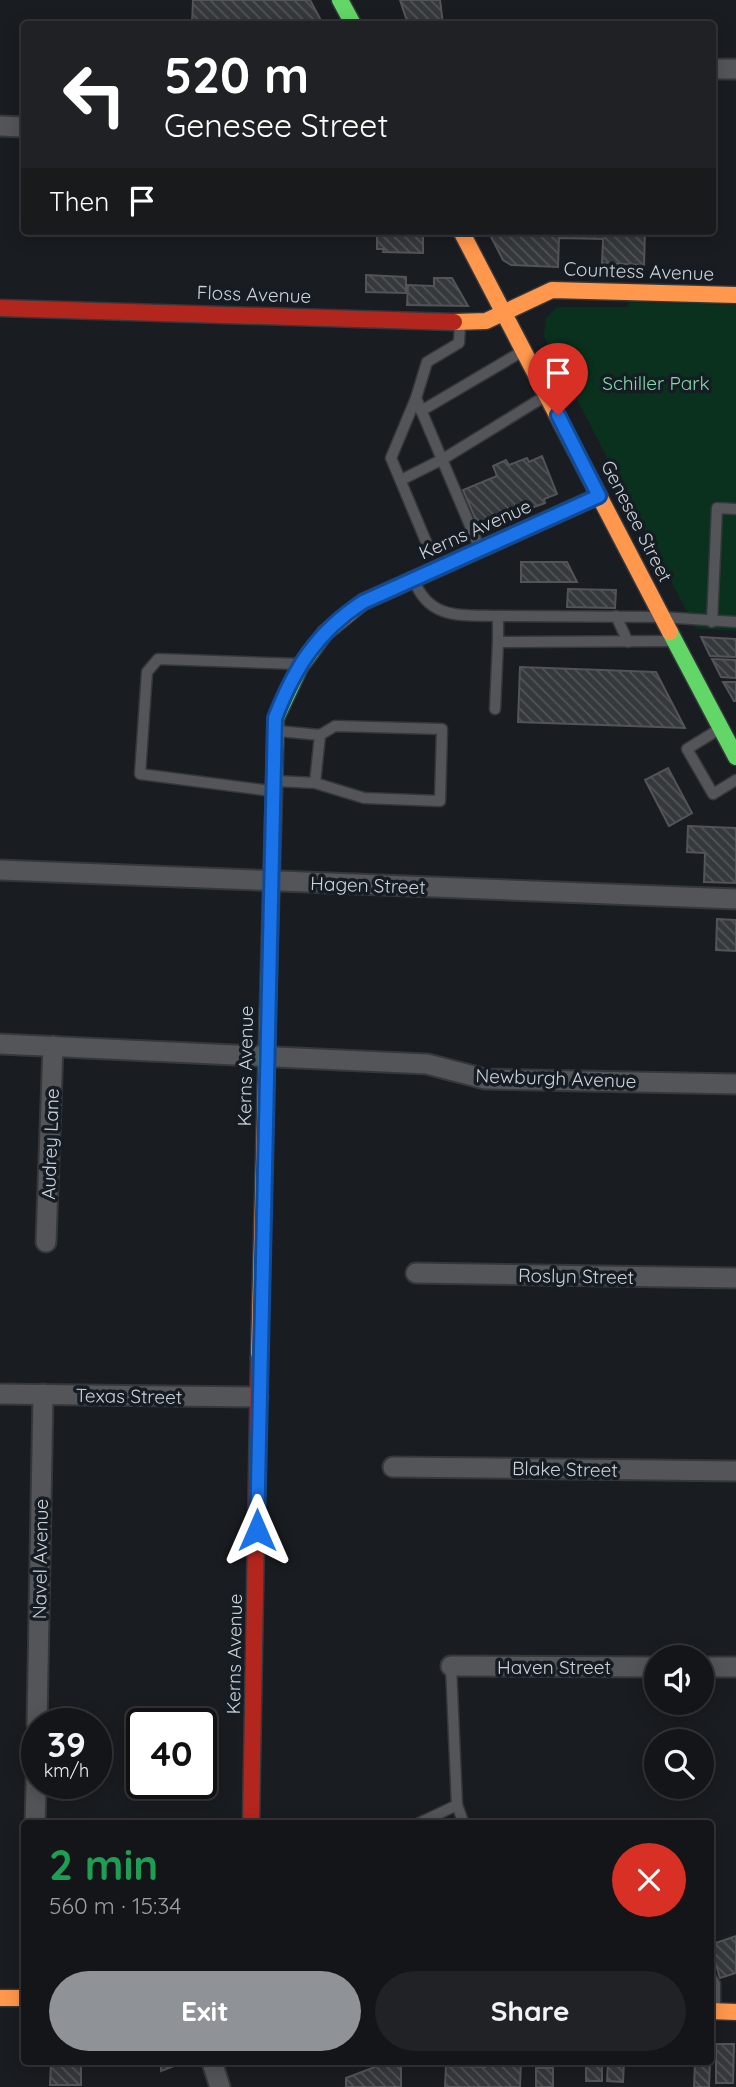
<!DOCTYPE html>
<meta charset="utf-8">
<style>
:root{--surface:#131518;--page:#202225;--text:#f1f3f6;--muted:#9d9fa2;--line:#323437;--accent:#8f9398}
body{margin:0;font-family:Quicksand,sans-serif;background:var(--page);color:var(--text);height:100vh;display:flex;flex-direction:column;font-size:26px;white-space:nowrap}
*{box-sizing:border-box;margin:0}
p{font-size:23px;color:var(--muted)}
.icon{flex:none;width:38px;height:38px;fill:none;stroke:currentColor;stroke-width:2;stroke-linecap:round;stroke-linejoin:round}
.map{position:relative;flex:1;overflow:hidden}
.details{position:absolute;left:21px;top:1820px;width:693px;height:245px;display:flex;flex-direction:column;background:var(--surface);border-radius:7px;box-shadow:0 4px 18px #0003,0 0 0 2px var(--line)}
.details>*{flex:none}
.guide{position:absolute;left:21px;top:21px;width:695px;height:214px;border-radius:7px;box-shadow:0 4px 18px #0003,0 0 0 2px var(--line);background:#202124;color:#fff;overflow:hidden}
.tools{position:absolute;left:644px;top:1645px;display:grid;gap:14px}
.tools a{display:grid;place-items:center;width:70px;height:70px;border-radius:50%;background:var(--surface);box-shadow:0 4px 18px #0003,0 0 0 2px var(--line);font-size:35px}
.speed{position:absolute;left:21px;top:1708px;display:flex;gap:14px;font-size:35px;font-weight:700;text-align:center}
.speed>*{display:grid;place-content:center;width:91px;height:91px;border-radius:50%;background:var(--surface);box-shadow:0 4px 18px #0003,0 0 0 2px var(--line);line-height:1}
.speed small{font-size:18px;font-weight:400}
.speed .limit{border:4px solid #111;border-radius:10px;background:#fff;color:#111}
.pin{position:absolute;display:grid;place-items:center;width:60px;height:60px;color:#fff;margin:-72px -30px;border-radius:50% 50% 50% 0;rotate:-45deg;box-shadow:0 0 7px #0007}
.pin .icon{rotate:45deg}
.me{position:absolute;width:77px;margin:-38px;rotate:0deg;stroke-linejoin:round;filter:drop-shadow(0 0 5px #0008)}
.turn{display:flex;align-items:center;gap:24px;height:147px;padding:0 28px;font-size:32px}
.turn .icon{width:91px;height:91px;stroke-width:2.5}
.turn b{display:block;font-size:49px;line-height:60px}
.then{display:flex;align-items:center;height:66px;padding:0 28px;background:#0003;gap:14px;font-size:26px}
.round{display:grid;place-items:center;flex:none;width:74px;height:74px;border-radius:37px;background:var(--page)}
.overview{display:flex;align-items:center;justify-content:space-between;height:119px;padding:0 28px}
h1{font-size:42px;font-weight:700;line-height:52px;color:#1e9e55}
.cta{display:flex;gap:14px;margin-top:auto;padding:14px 28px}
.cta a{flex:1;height:80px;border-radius:42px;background:var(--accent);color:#fff;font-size:28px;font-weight:700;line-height:80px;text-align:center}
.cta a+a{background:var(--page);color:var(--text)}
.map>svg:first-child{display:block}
.green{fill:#09311e}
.building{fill:url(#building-back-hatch);stroke:#525458;stroke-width:2}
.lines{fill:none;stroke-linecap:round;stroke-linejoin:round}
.lane-casing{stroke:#35383b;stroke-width:13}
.street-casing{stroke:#35383b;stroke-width:23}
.fast-casing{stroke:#35383b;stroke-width:19}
.slow-casing{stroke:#35383b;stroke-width:19}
.jam-casing{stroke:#35383b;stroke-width:19}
.lane{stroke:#535558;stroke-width:10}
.street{stroke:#535558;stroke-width:19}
.fast{stroke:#63d668;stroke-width:16}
.slow{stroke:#ff974d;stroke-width:16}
.jam{stroke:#b3261e;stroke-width:16}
.route-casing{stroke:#114b97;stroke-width:18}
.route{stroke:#1a73e8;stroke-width:12}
.labels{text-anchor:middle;stroke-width:7;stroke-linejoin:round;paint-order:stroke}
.street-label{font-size:19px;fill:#cfd3d8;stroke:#161c23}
.park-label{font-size:19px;fill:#82dcaa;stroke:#161c23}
</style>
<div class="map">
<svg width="736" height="2087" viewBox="0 0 736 2087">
<defs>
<pattern id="building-back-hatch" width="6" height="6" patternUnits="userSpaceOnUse" patternTransform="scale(1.75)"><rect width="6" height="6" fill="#36393c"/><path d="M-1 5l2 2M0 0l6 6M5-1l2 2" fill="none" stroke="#525557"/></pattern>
</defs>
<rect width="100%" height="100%" fill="#191c20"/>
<polygon class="green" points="629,302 736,305 736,631 696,629 544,336 546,318 557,307 628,307"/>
<g class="building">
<polygon points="193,0 310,0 323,24 192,24"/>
<polygon points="400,0 440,0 443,24 408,24"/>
<polygon points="488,231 645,231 644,265 602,263 603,239 559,238 558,267 511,265 503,260"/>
<polygon points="384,234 423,235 423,253 383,252 384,249 377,249 377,236"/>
<polygon points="366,275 406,277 406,293 366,292"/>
<polygon points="434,278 452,278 468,306 407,305 408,285 434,286"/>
<polygon points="542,456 557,494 544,499 545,503 479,527 463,490 497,476 493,466 506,460 509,465 527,458 529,462"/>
<polygon points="521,562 567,562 577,582 521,582"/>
<polygon points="568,589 616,590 615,608 567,607"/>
<polygon points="701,637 736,639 736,657 710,656"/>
<polygon points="712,659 736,660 736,678 721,677"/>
<polygon points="520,667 656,672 685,728 518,722"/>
<polygon points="723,682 736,682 736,701 734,701"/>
<polygon points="668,768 692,813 669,826 645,780"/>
<polygon points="688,826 736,828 736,883 704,882 705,853 687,852"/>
<polygon points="717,919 736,920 736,951 716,950"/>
<polygon points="736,1936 736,1973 720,1978 710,1945"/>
<polygon points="716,2044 734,2044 733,2083 716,2083"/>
<polygon points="161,2062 182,2062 182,2063 161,2071"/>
<polygon points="388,2062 401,2062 401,2087 346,2087 346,2078"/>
<polygon points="485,2062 521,2062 520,2087 445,2087 446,2066 485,2067"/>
<rect x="586" y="2062" width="16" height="19"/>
<polygon points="608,2062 624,2062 623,2082 607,2081"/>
<polygon points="695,2062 710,2062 709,2087 694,2087"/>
<polygon points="51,2063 81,2064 81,2085 50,2085"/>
<rect x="536" y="2068" width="17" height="19"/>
</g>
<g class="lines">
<g class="lane-casing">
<g id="lane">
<polyline points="460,324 459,343 427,362 416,398 480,549"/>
<polyline points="416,398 391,458 430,551 473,533"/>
<polyline points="421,411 523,351"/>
<polyline points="401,480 443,459 547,395"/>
<path d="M414,580C429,620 461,615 498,616"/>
<polyline points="616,616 628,642"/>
<polyline points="712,622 717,508 736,509"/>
<polyline points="498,642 498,616 662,617 736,622"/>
<polyline points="495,709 498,642 671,641"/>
<polyline points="721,728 687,749 713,794 736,780"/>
<polyline points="278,731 320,735"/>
<polyline points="277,781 315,783 364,798 440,801 442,729 335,726 320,735 315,783"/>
<polyline points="272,791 140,774 147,672 158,659 299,664"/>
<polyline points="451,1666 457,1805 464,1824"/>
<polyline points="417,1824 457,1805"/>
<polyline points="710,1976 715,1984 715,2007"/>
</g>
</g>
<g class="street-casing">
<g id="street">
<polyline points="712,69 736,69"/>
<polyline points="0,126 24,127"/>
<polyline points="0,870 736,899"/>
<polyline points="0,1044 427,1064 485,1079 736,1084"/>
<polyline points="46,1242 53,1046"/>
<polyline points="416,1273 736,1278"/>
<polyline points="0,1394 258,1397"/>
<polyline points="393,1467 736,1471"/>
<polyline points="451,1666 656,1667"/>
<polyline points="702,1667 736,1667"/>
<polyline points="37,1724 43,1394"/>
<polyline points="35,1824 37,1751"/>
<polyline points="212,2062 220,2087"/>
</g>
</g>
<g class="fast-casing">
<g id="fast">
<polyline points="340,0 353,24"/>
<polyline points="670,632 736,757"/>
<polyline points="266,1077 276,718 300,667 325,633"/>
</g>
</g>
<g class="slow-casing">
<g id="slow">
<polyline points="461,231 670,632"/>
<polyline points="454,322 486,321 552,290 736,295"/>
<polyline points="325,633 363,602 599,496"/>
<polyline points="259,1358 266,1077"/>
<polyline points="0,1998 24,1998"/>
<polyline points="710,2011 736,2012"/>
</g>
</g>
<g class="jam-casing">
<g id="jam">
<polyline points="0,308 454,322"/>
<polyline points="251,1824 259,1358"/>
</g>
</g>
<use href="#lane" class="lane"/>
<use href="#street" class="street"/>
<use href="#fast" class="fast"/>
<use href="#slow" class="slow"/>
<use href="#jam" class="jam"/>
</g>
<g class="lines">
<g class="route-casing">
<path id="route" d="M257,1530L275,718C295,667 317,632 363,602L599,496L558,415"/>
</g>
<use href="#route" class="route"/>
</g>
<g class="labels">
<g class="street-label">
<text transform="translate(639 271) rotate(2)" y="7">Countess Avenue</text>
<text transform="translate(254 294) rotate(2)" y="7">Floss Avenue</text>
<text transform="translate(637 521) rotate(63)" y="7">Genesee Street</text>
<text transform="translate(475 529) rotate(-24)" y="7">Kerns Avenue</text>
<text transform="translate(368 885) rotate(2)" y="7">Hagen Street</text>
<text transform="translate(245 1066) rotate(-89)" y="7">Kerns Avenue</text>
<text transform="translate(556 1078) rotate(2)" y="7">Newburgh Avenue</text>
<text transform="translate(50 1144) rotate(-88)" y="7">Audrey Lane</text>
<text transform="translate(576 1276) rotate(1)" y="7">Roslyn Street</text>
<text transform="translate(129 1396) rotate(1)" y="7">Texas Street</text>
<text transform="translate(565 1469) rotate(1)" y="7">Blake Street</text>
<text transform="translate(40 1559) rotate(-89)" y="7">Navel Avenue</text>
<text transform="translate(234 1654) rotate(-89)" y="7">Kerns Avenue</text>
<text x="554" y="1674">Haven Street</text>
</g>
<g class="park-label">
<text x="656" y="390">Schiller Park</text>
</g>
</g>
</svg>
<div class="tools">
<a><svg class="icon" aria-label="sound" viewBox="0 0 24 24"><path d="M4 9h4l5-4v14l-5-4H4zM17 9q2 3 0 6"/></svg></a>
<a><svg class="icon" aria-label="search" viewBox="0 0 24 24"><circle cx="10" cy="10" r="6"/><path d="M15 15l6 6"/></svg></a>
</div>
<div class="speed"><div>39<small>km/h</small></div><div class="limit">40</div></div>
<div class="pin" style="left:558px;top:415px;background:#d93025"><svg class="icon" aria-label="arrive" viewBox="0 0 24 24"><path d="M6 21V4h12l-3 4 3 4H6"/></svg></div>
<svg class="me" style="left:257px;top:1530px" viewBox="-20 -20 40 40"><path d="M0-17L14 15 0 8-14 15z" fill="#1a73e8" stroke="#fff" stroke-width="4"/></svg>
<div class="guide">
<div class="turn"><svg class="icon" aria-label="left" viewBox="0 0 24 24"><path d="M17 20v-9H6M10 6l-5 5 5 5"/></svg><div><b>520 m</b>Genesee Street</div></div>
<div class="then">Then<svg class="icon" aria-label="arrive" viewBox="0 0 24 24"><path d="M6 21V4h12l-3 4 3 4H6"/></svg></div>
</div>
<section class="details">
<div class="overview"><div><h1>2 min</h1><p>560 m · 15:34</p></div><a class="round" style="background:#d93025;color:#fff"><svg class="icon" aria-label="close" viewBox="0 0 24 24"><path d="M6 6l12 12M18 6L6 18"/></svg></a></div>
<div class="cta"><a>Exit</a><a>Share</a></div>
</section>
</div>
